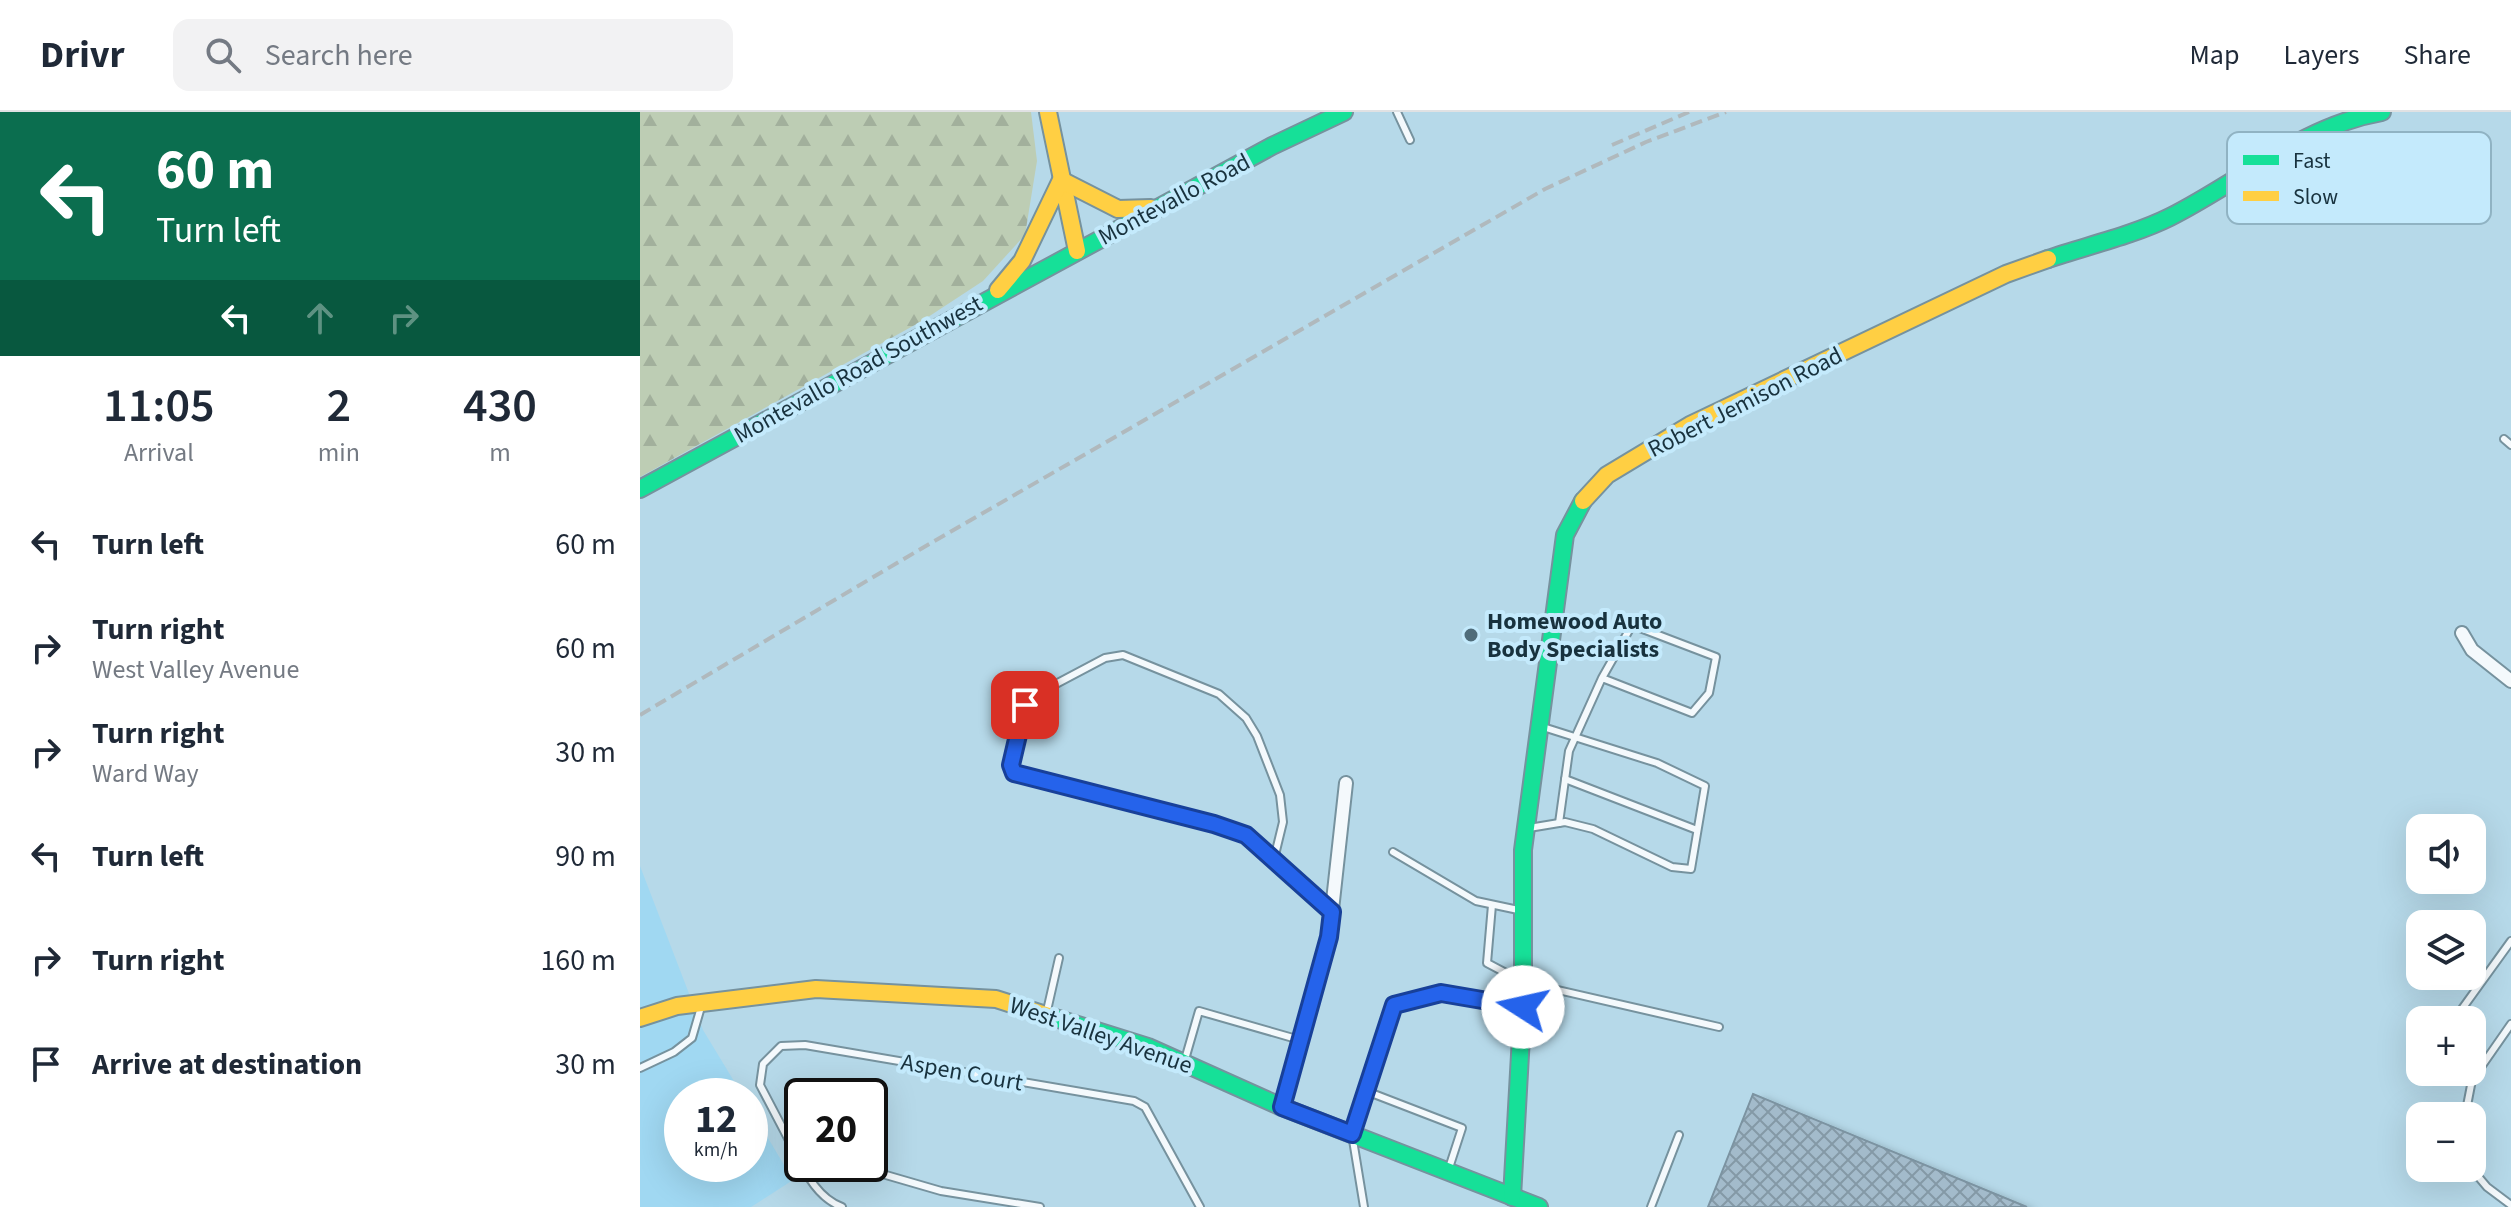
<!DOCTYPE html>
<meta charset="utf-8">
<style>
:root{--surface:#fff;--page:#f2f2f3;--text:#1f2937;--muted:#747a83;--line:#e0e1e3}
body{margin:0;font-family:"Source Sans 3",sans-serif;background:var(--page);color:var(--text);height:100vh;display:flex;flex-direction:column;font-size:30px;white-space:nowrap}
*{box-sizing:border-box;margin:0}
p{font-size:26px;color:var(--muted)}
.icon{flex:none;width:44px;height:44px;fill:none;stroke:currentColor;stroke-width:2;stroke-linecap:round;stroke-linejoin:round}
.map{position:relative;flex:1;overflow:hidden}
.drawer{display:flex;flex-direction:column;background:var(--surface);width:640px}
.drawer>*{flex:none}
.banner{background:#0b6e4f;color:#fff;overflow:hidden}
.tools{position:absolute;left:1766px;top:702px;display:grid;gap:16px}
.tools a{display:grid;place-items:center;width:80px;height:80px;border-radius:16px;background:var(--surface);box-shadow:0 8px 32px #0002;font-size:40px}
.speed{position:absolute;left:24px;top:966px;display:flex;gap:16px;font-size:40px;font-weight:700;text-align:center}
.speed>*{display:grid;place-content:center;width:104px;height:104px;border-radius:50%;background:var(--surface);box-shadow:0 8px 32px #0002;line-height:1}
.speed small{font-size:20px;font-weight:400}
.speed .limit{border:4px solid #111;border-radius:12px;background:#fff;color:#111}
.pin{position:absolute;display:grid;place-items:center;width:68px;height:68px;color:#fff;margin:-34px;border-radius:16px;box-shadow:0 4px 12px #0006}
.me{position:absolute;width:88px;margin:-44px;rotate:280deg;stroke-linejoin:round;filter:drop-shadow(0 0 6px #0008)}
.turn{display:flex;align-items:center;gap:28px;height:168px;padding:0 24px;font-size:36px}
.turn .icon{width:104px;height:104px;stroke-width:2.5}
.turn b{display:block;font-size:56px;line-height:68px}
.lanes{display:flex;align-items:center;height:76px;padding:0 24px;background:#0003;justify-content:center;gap:40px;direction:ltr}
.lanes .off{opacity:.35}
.eta{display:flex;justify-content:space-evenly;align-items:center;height:136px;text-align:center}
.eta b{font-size:48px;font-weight:600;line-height:56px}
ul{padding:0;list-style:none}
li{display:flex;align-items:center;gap:24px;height:104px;padding:0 24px}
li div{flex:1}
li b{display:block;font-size:30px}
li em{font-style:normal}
header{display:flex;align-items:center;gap:48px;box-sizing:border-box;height:112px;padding:0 40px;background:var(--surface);border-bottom:2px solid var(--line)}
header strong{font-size:38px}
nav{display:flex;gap:44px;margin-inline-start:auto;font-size:28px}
.search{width:560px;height:72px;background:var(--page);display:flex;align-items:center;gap:20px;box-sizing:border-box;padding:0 28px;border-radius:16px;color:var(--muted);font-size:30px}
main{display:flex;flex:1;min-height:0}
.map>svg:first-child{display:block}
.built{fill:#a0d8f2}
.forest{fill:url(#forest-firs)}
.building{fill:url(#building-cross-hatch);stroke:#7b93a1;stroke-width:2;filter:url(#shadow)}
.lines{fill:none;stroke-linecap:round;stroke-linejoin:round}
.lane-casing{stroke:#76929e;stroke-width:10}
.street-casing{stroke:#76929e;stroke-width:16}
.fast-casing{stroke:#76929e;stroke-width:20}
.slow-casing{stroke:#76929e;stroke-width:20}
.lane{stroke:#f4f9fc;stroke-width:6}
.street{stroke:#f4f9fc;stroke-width:12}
.fast{stroke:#16e098;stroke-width:16}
.slow{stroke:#ffcf43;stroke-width:16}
.rail{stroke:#b0b9bd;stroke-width:4;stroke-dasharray:12 6;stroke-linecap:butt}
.route-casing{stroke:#184099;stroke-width:20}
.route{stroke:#2563eb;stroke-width:14}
.poi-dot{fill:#4f6c7a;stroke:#c4eafc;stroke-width:3}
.labels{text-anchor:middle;stroke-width:8;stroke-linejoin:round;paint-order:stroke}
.street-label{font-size:24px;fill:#18323e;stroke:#c4eafc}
.poi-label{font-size:24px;font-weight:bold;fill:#18323e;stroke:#c4eafc;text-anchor:start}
.key{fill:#c4eafc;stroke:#90b3c3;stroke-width:2}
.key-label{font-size:22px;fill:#18323e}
</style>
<header>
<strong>Drivr</strong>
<div class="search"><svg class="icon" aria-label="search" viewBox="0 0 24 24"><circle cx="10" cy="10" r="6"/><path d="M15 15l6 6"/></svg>Search here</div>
<nav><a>Map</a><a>Layers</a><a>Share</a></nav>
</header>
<main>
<section class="drawer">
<div class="banner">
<div class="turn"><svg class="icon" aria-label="left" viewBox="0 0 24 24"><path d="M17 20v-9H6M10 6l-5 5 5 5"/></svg><div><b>60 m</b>Turn left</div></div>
<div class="lanes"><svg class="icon" aria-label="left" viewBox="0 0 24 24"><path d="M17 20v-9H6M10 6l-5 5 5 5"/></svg><svg class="icon off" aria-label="ahead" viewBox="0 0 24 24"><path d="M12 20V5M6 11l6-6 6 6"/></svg><svg class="icon off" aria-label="right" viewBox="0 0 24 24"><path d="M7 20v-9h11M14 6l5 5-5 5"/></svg></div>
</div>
<div class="eta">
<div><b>11:05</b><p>Arrival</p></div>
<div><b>2</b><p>min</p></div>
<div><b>430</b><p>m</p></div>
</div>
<ul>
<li><svg class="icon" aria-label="left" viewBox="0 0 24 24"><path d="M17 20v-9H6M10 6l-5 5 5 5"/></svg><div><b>Turn left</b></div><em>60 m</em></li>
<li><svg class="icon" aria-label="right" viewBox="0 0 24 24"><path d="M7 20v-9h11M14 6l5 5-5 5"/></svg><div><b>Turn right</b><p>West Valley Avenue</p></div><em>60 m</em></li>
<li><svg class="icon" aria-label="right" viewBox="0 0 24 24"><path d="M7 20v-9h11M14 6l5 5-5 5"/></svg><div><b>Turn right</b><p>Ward Way</p></div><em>30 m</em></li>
<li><svg class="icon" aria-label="left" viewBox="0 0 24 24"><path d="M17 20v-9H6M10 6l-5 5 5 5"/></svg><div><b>Turn left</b></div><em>90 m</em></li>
<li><svg class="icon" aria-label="right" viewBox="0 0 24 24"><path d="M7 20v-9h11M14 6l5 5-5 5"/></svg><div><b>Turn right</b></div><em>160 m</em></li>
<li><svg class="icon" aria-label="arrive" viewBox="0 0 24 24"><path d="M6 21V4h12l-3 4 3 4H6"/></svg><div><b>Arrive at destination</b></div><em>30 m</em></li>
</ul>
</section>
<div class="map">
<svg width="1871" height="1095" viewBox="0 0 1871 1095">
<defs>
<pattern id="forest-firs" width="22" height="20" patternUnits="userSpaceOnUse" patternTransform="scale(2)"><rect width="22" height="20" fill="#bdcdb4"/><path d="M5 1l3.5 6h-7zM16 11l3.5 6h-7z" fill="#a2b09c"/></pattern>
<pattern id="building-cross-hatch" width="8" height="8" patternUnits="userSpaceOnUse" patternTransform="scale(2)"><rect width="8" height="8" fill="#a3bbcb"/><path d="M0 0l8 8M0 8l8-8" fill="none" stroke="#8499a6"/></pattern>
<filter id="shadow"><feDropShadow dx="9" dy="5" stdDeviation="4" flood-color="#0004"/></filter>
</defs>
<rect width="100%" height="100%" fill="#b6d9e9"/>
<polygon class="built" points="0,754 63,918 103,984 42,984 42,1052 110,1052 110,996 153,1068 111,1095 0,1095"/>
<polygon class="forest" points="0,0 391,0 397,49 385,123 343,169 282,209 0,365"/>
<polygon class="building" points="1113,982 1387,1095 1068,1095"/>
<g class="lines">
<g class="lane-casing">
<g id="lane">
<polyline points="757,0 770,28"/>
<polyline points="1864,327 1871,333"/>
<polyline points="925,667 1057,718"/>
<polyline points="919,711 929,639 962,566 1052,601 1069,581 1076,545 992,513 962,566"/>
<polyline points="889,716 925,710 953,717 1032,755 1051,757 1065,674 1017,651 903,615"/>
<polyline points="753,740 836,789 883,799"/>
<polyline points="634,747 643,710 640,683 617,624 606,606 579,582 483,543 465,546 397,582 385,593 371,653 374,661 574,712 606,723 692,800"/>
<polyline points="852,793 847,851 883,870 1079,915"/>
<polyline points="406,903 419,846"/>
<polyline points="1814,908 1871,829"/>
<polyline points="544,951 559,899 660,928"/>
<polyline points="0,956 34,940 52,926 61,895"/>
<polyline points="726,979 822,1016 808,1059"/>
<polyline points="1825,1004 1832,968 1871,912"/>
<path d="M153,1036C165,1059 176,1085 202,1095"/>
<polyline points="162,1039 153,1036 120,973 123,952 141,934 165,933 494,989 505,995 560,1095"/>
<polyline points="208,1052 301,1079 400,1095"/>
<polyline points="1831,1056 1847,1075 1871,1093"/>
<polyline points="724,1095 712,1022 754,893 801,881 883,894"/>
<polyline points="1011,1095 1039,1023"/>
</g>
</g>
<g class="street-casing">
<g id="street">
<polyline points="1822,521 1832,538 1871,569"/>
<polyline points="642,995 689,825 706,671"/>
</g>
</g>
<g class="fast-casing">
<g id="fast">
<path d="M1408,147C1446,134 1494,123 1530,105C1600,70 1662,14 1742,0"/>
<polyline points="0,377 632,34 704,0"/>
<polyline points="409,904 508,935 642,995 899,1095"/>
<polyline points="872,1085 883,889 883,738 925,423 943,389"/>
</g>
</g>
<g class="slow-casing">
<g id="slow">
<polyline points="408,0 437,139"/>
<polyline points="358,178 382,149 421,68 478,97 511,96"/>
<polyline points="943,389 967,363 1050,313 1366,162 1408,147"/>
<polyline points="0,906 37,894 176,877 356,887 409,904"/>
</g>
</g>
<use href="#lane" class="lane"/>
<use href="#street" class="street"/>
<use href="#fast" class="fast"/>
<use href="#slow" class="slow"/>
<g class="rail">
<polyline points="972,33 1049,0"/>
<polyline points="0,603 279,438 905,77 1006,30 1086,0"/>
</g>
</g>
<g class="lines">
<g class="route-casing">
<polyline id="route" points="385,593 371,653 374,661 574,712 606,723 692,800 689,825 642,995 712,1022 754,893 801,881 883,895"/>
</g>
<use href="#route" class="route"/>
</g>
<circle class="poi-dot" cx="831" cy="523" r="8"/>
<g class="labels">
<g class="street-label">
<text transform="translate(534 87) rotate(-28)" y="8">Montevallo Road</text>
<text transform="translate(218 257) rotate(-29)" y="8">Montevallo Road Southwest</text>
<text transform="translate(1105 290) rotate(-27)" y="8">Robert Jemison Road</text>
<text transform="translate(461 923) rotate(19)" y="8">West Valley Avenue</text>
<text transform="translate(322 960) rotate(10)" y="8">Aspen Court</text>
</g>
<g class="poi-label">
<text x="847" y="517">Homewood Auto<tspan x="847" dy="28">Body Specialists</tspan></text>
</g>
</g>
<rect x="1587" y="20" width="264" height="92" rx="12" class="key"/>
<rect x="1603" y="43" width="36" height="10" fill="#16e098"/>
<rect x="1603" y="79" width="36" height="10" fill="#ffcf43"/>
<g class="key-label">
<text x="1653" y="56">Fast</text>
<text x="1653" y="92">Slow</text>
</g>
</svg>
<div class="tools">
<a><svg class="icon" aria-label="sound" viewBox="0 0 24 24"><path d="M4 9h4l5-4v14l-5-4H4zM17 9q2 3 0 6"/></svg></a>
<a><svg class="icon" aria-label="layers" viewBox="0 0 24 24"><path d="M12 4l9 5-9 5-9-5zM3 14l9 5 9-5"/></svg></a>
<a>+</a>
<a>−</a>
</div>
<div class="speed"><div>12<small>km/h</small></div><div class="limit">20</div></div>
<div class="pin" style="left:385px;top:593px;background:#d93025"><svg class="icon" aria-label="arrive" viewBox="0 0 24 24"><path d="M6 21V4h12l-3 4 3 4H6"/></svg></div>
<svg class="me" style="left:883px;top:895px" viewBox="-20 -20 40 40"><circle r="19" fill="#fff"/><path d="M0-13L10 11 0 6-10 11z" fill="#2563eb"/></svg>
</div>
</main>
